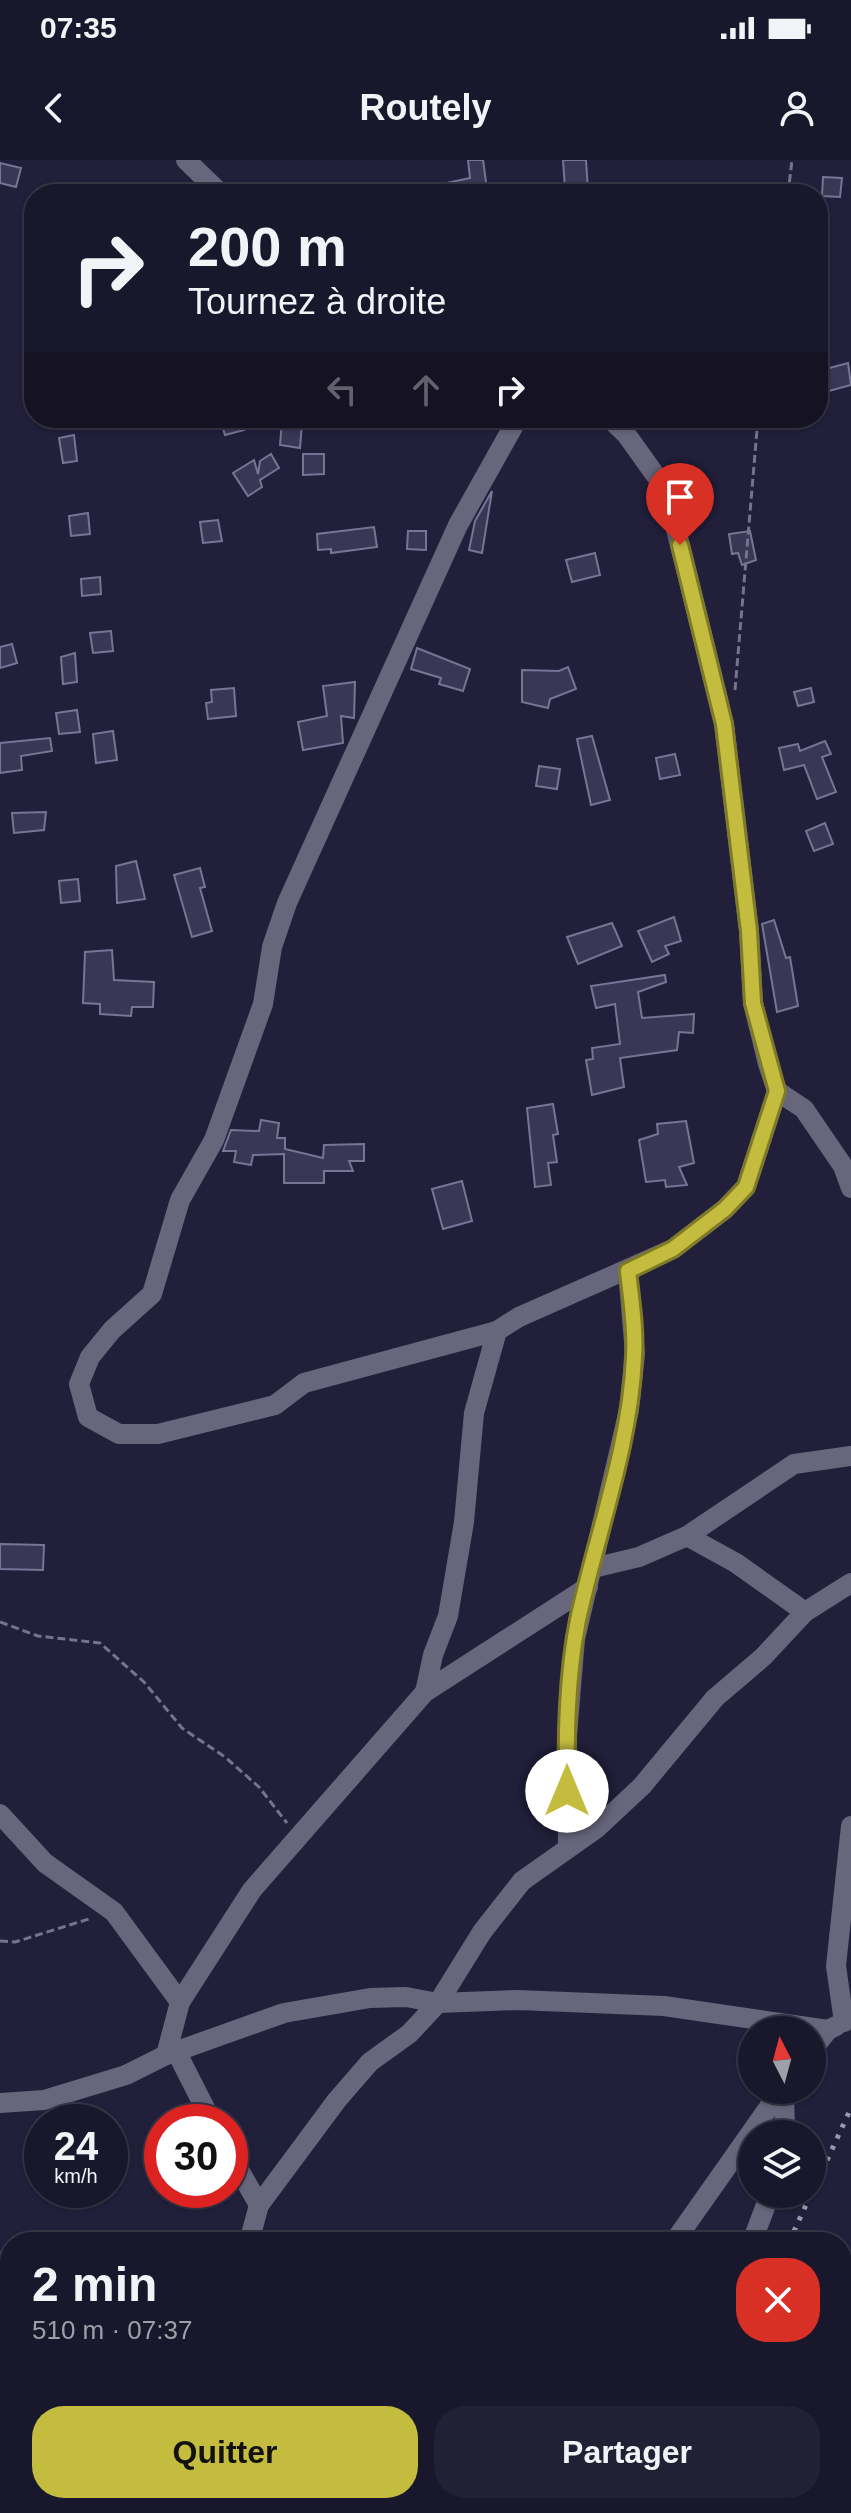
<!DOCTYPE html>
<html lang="fr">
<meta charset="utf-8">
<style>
:root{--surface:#19172c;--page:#222034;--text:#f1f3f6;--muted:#9f9fa9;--line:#373648;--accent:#c4bc3e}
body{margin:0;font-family:Helvetica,sans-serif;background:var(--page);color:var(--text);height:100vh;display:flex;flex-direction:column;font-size:30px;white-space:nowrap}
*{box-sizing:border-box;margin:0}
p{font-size:26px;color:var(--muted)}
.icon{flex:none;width:44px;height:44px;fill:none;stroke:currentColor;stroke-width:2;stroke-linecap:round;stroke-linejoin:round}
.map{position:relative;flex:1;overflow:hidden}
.panel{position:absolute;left:0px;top:2072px;width:852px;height:282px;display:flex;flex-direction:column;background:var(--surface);border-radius:32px 32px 0 0;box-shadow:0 2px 6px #0004,0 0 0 2px var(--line)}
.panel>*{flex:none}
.top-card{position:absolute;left:24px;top:24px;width:804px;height:244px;border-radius:32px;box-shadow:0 2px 6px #0004,0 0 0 2px var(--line);background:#19172c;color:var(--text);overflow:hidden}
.needle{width:52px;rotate:354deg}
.tools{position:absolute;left:738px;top:1856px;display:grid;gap:16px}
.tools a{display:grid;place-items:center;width:88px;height:88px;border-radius:50%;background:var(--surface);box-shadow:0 2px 6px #0004,0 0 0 2px var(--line);font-size:40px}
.speed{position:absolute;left:24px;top:1944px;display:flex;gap:16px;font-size:40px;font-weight:700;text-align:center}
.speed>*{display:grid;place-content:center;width:104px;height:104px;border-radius:50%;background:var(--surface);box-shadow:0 2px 6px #0004,0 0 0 2px var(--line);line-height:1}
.speed small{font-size:20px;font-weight:400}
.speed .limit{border:12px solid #d22;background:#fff;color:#111}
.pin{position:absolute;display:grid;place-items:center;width:68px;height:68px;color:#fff;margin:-82px -34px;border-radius:50% 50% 50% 0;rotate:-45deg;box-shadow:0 0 8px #0007}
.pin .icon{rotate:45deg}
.me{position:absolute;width:88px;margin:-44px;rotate:0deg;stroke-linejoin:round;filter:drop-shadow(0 0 6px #0008)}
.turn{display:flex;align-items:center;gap:28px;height:168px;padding:0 32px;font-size:36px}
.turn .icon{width:104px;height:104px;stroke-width:2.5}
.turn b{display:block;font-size:56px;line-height:68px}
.lanes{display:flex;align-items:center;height:76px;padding:0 32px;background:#0003;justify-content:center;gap:40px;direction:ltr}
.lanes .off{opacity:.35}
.round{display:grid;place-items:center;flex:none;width:84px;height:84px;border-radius:32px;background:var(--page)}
.head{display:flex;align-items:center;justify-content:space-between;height:136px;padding:0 32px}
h1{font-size:48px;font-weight:700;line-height:60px}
.button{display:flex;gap:16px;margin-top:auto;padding:16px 32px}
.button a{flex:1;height:92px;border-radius:32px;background:var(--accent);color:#111;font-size:32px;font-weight:700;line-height:92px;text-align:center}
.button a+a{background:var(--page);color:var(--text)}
.status{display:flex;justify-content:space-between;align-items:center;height:56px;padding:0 40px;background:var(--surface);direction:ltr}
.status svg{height:22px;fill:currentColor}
header{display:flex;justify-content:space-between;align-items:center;height:104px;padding:0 32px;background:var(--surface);font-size:36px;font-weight:700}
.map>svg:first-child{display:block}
.building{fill:#393754;stroke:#767596;stroke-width:2}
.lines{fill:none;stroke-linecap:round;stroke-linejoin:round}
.path{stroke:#75748b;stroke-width:3;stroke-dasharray:8 4;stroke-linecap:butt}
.minor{stroke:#67667d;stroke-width:20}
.rail{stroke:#9998ae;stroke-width:5;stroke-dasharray:4 8;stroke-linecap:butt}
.route-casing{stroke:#7f7a28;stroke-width:20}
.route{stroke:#c4bc3e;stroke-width:14}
</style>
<div class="status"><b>07:35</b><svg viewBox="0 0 49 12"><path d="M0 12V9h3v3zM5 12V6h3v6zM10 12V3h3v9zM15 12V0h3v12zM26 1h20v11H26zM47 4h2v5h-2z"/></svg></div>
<header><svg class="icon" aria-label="back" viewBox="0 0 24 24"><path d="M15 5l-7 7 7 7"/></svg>Routely<svg class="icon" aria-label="person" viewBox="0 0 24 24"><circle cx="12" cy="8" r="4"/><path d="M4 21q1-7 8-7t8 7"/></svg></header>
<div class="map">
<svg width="851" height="2353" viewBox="0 0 851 2353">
<rect width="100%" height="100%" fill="#211f3a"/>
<g class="building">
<polygon points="468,0 483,0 487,29 466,34 424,34 423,28 470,18"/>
<polygon points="563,0 586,0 588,30 565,28"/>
<polygon points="0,3 21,8 16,27 0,23"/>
<polygon points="823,17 842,18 840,37 822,36"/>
<polygon points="848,203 851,225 818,234 818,211"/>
<polygon points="241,258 244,270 225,275 221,262"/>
<polygon points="282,261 302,263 300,288 280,285"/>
<polygon points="74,275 77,301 63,303 59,278"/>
<polygon points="271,294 279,308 260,320 262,327 248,336 233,313 254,300 258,314 260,301"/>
<polygon points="303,294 324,294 324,314 303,315"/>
<polygon points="492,331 482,393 469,390 475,361"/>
<polygon points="88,353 90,374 71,376 69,356"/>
<polygon points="218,360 222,381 203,383 200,362"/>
<polygon points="374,367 377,387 331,393 331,389 318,390 317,374"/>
<polygon points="408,371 426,371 426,390 407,389"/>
<polygon points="750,371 756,400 742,405 738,393 732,394 729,374"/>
<polygon points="595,393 600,415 572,422 566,400"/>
<polygon points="100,417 101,434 82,436 81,419"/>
<polygon points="111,471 113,491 93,493 90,473"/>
<polygon points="12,484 17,503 0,508 0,487"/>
<polygon points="417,488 470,509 463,531 439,524 441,518 411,509"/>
<polygon points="75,493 77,522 63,524 61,497"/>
<polygon points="568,507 576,529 550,539 548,548 522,542 522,510 559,511"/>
<polygon points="355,522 354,558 341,556 343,583 303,590 298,562 327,556 323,526"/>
<polygon points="234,528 236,556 208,559 206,543 212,542 211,530"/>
<polygon points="811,528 814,542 798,546 794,532"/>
<polygon points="77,550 80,572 59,574 56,553"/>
<polygon points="113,571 117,600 96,603 93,574"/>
<polygon points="592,576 610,640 591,645 577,579"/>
<polygon points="50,578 52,591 21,596 22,610 0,613 0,583"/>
<polygon points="825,581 831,594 822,597 836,632 817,639 804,605 784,610 779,588 798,584 800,591"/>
<polygon points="675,594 680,615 660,619 656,598"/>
<polygon points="539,606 560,609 557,629 536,626"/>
<polygon points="46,652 44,670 14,673 12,653"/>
<polygon points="825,663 833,684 814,691 806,671"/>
<polygon points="136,701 145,739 117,743 116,706"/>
<polygon points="200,708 205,727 200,728 212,771 192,777 174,715"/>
<polygon points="78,719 80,741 61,743 59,721"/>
<polygon points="674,757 681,781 665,786 669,794 652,802 638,771"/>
<polygon points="774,760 786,798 790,797 798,846 777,852 762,764"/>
<polygon points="612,763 622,786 578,804 567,777"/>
<polygon points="112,790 114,820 154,822 153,847 132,847 131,856 100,854 100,844 83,843 85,792"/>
<polygon points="665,815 666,822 638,832 642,858 694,854 693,873 679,872 677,890 620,898 624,927 592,935 586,900 593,899 592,888 620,884 615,844 596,848 591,826"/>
<polygon points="553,944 558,974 553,975 557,1002 548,1003 551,1025 535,1027 527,948"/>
<polygon points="261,960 279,963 277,978 285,978 285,989 323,998 324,985 364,984 364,1001 349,1001 353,1011 324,1011 324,1023 284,1023 284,994 253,995 251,1005 234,1002 236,991 223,991 231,970 259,971"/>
<polygon points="686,961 694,1003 679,1007 687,1025 666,1027 665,1020 646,1022 639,980 658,974 657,964"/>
<polygon points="462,1021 472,1061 443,1069 432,1029"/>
<polygon points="0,1384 44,1385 43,1410 0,1409"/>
</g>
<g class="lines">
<g class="path">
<polyline points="788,34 792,0"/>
<polyline points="735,530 758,258"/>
<polyline points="0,1462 38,1476 100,1483 144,1522 182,1568 225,1597 259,1627 287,1663"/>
<polyline points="0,1781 15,1782 92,1758"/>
<polyline points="523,2353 533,2344"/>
</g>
<g class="minor">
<polyline points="186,0 221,34"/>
<polyline points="609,258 626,274 666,330 687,413 724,564 749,771 753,843 768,904 777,931 804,949 843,1006 851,1028"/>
<polyline points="497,1171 304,1223 275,1245 158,1274 119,1274 88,1257 79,1224 90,1197 112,1170 152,1134 180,1040 214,980 263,844 272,787 287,743 458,365 518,258"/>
<polyline points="687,1376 736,1403 805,1452"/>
<polyline points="593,1408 639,1397 687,1376 794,1304 851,1296"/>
<polyline points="425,1532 433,1495 448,1456 464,1362 474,1253 497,1171 519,1157 673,1089 725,1049 746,1027 777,931"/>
<polyline points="0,1654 45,1703 114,1752 180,1842"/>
<polyline points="568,1687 567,1576 575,1479 629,1250 635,1194 628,1111"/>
<polyline points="844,1862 836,1806 851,1666"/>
<polyline points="812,1890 828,1870 836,1866"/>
<polyline points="177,1893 212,1962"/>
<polyline points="166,1895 180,1842 252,1730 425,1532 588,1427"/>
<polyline points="784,1930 785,1974"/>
<polyline points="0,1943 44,1940 126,1915 166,1895 284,1853 370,1838 406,1837 438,1843 518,1840 664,1846 828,1870"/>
<polyline points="230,1994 259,2045"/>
<polyline points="249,2082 259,2045 337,1940 370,1902 409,1874 438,1843 482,1772 522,1721 597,1668 642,1626 715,1538 763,1497 805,1452 851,1423"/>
<polyline points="674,2082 781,1930"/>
<polyline points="752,2082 770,2034"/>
<polyline points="0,2101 10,2101"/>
<polyline points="0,2222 10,2241"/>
<polyline points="0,2266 10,2270"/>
<polyline points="842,2267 851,2256"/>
<polyline points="56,2353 84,2344"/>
<polyline points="130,2353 136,2344"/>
<polyline points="629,2353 633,2344"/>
<polyline points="780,2353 786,2344"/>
</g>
<g class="rail">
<polyline points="812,2033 851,1948"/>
<polyline points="789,2082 811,2034"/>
<polyline points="842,2222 851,2212"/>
<polyline points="663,2353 667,2344"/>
<polyline points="738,2353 745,2344"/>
</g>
</g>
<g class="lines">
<g class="route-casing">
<path id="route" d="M567,1631C566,1575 567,1516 578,1460C597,1372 630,1288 634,1197C636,1169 631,1139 628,1111L673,1089L725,1049L746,1027L777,931L753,843L749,771L724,564L680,385"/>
</g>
<use href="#route" class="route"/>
</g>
</svg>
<div class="tools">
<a><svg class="needle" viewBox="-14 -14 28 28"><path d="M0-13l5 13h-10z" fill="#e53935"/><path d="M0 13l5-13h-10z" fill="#9f9fa9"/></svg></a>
<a><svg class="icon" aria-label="layers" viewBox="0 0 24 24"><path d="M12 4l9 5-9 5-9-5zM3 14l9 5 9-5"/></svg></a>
</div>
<div class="speed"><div>24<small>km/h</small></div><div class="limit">30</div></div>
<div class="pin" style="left:680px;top:385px;background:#d93025"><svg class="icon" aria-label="arrive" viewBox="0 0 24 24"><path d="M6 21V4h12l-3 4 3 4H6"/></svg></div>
<svg class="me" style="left:567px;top:1631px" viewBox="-20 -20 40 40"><circle r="19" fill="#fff"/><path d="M0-13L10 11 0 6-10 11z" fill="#c4bc3e"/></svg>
<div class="top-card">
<div class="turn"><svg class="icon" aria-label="right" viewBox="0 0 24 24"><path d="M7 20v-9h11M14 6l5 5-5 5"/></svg><div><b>200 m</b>Tournez à droite</div></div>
<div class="lanes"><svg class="icon off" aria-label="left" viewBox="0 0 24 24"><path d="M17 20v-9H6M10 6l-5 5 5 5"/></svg><svg class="icon off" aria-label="ahead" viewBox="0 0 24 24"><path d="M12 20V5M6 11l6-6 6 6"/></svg><svg class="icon" aria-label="right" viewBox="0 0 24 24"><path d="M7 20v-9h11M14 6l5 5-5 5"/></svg></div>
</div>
<section class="panel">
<div class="head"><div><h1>2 min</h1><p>510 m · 07:37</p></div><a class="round" style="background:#d93025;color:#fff"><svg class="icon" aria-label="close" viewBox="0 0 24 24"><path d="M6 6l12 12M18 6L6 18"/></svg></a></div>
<div class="button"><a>Quitter</a><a>Partager</a></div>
</section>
</div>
